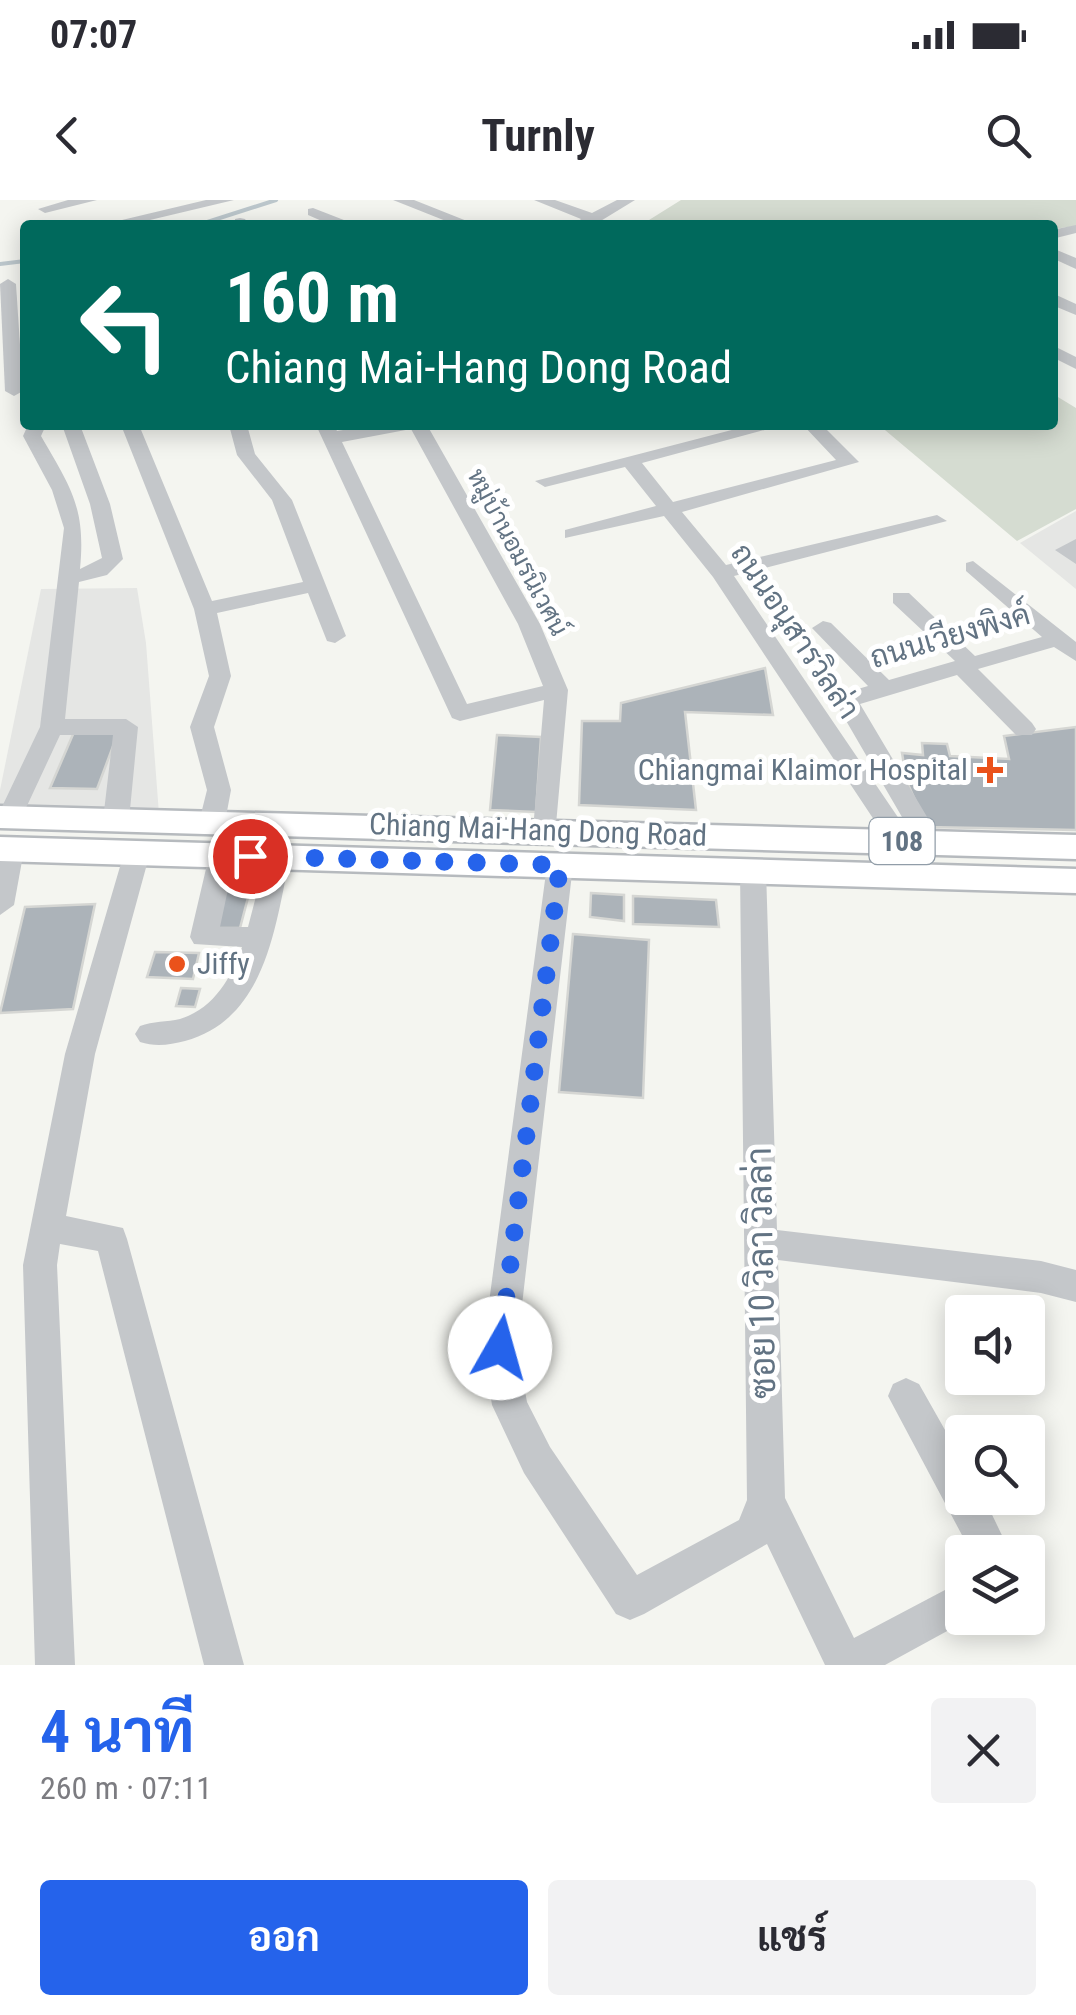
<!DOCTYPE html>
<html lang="th">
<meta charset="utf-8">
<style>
:root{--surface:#fff;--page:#f2f2f3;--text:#2b2b33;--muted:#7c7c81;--accent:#2563eb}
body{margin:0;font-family:"Roboto Condensed",Sarabun,sans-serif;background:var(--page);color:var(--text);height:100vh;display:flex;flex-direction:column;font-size:38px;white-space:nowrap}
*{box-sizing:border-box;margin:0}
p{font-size:32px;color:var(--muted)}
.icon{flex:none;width:55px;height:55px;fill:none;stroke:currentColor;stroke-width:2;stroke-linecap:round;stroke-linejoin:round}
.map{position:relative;height:1465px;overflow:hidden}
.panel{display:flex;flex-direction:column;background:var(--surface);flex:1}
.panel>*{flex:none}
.top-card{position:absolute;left:20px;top:20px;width:1038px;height:210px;border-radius:10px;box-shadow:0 5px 25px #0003;background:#00695c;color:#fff;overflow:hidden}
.tools{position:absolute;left:945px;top:1095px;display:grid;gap:20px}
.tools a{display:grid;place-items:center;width:100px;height:100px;border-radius:10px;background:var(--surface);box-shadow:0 5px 25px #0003;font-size:50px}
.pin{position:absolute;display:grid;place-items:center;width:85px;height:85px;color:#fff;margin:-42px;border:5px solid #fff;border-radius:50%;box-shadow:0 2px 10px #0007}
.me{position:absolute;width:110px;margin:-55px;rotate:7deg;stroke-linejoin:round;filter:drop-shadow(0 0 8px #0008)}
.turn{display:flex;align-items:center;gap:35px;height:210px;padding:0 40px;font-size:45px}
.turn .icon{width:130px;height:130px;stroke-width:2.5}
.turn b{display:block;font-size:70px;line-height:85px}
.round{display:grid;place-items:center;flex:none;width:105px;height:105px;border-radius:10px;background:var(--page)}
.headline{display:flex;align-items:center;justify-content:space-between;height:170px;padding:0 40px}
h1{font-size:60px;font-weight:700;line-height:75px;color:var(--accent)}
.button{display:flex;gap:20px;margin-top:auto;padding:20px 40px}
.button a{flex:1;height:115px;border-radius:10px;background:var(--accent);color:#fff;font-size:40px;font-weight:700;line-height:115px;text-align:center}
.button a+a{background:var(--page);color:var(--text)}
.status{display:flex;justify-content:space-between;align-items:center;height:70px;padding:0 50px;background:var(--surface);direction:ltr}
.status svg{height:28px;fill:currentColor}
header{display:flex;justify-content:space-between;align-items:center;height:130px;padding:0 40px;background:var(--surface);font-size:45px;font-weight:700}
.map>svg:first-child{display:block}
.built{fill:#e5e6e4}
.green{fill:#d5dcd1}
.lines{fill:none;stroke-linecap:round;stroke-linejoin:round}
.stream{stroke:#bcc7cc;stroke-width:4}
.building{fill:#acb3b9;stroke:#d5d6d3;stroke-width:2.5}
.major-casing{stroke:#b6babe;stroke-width:5}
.minor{fill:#c4c7ca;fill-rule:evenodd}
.major{fill:#fff;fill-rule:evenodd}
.route{stroke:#2563eb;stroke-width:18;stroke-dasharray:0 32.4}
.poi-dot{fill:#ea521b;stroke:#fff;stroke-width:4}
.labels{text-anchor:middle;stroke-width:10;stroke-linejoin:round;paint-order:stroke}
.far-street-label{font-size:25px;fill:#627383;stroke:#fff}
.shield{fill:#fff;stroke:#919da8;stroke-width:2.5}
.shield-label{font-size:28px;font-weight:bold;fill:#627383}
.street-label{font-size:30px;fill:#627383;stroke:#fff}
.poi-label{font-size:30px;fill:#627383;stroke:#fff;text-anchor:end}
.near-street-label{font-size:35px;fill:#627383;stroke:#fff}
</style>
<div class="status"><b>07:07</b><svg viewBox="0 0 49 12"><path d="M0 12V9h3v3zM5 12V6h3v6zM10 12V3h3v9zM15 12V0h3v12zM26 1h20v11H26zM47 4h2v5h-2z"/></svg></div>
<header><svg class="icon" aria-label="back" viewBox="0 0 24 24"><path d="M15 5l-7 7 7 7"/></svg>Turnly<svg class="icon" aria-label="search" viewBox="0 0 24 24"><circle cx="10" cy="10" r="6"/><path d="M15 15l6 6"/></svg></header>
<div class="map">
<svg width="1076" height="1465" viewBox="0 0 1076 1465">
<rect width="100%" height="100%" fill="#f4f5f0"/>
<g class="built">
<polygon points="1076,311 1076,389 1020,343"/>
<polygon points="137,388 146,443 159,614 0,610 0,590 41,389"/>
</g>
<g class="green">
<polygon points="681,0 1076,0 1076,26 1053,29 1052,25 1008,25 997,20 979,25 641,25"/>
<polygon points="1053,194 1076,208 1076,309 1017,341 879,225 1052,225"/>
</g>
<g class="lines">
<g class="stream">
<polyline points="198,25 276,0"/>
<polyline points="0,64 25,61"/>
</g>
</g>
<g class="building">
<polygon points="765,468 773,515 685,512 696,610 579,605 582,521 620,521 621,503"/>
<polygon points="1076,527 1076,630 927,627 907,582 902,553 923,555 922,543 947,544 950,556 1009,559 1004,536"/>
<polygon points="74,532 118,533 97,589 50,588"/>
<polygon points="497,535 541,537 536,612 490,610"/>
<polygon points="223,689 250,690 240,728 213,728"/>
<polygon points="591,693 624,695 624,721 590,717"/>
<polygon points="633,696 716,700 719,727 633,724"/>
<polygon points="95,704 73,809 0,813 25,707"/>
<polygon points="573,734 649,740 643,898 559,892"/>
<polygon points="155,752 199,753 193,779 147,777"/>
<polygon points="181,788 200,789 195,807 176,806"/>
</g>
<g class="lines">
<g class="major-casing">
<g id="major">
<polygon points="0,606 1076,635 1076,659 0,628"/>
<polygon points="0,637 1076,669 1076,693 0,661"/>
</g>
</g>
<g class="minor">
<polygon points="68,0 97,0 45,13 38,9"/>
<polygon points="206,0 234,0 129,25 101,25"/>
<polygon points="393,0 414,0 477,25 456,25"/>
<polygon points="534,0 555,0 592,13 617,0 635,0 599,22 574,25 581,19"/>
<polygon points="313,8 349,22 351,25 331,25 308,15 308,9"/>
<polygon points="240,18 245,19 249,25 235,25 235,19"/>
<polygon points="1076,25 1076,33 1052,39 1052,30"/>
<polygon points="1052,48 1076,58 1076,69 1052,58"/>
<polygon points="8,79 16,84 23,191 14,196 5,191 0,84"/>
<polygon points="1052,93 1076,104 1076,115 1052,105"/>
<polygon points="1052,145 1076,157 1076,169 1052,157"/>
<path d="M28,225H46L41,236C71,288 86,308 80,369L102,358L90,304L62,225H80L110,304L123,359L107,375L79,382L65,519H126L138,527L129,620L116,629L103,620L113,535H60L19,623L0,622V611L40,527L64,328L52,290L23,236Z"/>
<polygon points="121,225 139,225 212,401 303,382 272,300 237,255 229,225 247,225 255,254 292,300 346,436 335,443 327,441 308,393 217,413 231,476 214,527 231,590 225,622 212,631 199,622 207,590 190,527 209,476 194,409"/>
<path d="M316,225H334L337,231L373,225H427L540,424L568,490L555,636H537L533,630L544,500L460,521L452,518ZM411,229L518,424L543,486L467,504L342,242Z"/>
<polygon points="751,225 783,225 642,263 673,302 836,260 803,225 822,225 859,262 682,312 726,365 937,315 947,321 734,376 910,635 914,641 910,647 892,647 713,377 664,316 565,338 565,330 656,306 625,267 545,287 535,281"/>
<polygon points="1076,339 1076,364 1055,350"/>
<polygon points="973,361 1076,442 1076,461 1054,447 978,469 1032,523 1036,529 1032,535 1016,535 957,475 860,504 942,642 929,651 920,648 834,500 838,495 868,486 812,428 823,421 831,423 889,480 955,461 893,403 893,393 909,393 975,456 1042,437 966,371 966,363"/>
<polygon points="11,641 24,650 14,705 0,715 0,647"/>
<polygon points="137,644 150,653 95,854 66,1016 123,1028 127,1039 244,1465 204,1465 98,1051 60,1044 57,1065 75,1465 35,1465 23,1065 65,854 124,653"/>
<path d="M222,647L235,656L220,727H248L268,650H286L290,657C275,727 266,819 185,841C170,845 155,847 140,842L135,834L140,826C153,821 167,822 180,819C213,809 231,779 242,747L194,744L190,737L209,656Z"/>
<polygon points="560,656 573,665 517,1148 527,1202 550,1247 637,1375 739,1320 747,1300 740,670 744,663 753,660 766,670 777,1030 1041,1061 1076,1070 1076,1102 1041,1093 778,1060 785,1298 854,1438 962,1381 962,1418 971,1418 885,1465 825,1465 767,1344 644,1414 630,1420 616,1414 524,1273 492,1205 483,1148 547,665"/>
<polygon points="906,1178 919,1184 962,1260 962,1298 984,1298 1010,1352 971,1352 888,1196 893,1184"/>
</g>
<use href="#major" class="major"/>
</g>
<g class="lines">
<polyline class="route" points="250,656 560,665 500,1148"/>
</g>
<g class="poi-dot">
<path d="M985 555h10v10h10v10h-10v10h-10v-10h-10v-10h10z"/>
<circle cx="177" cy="764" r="10"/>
</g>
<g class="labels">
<g class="far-street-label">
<text transform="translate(518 352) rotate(62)" y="9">หมู่บ้านอมรนิเวศน์</text>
</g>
<rect class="shield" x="869.5" y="618" width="65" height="46" rx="8"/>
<g class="shield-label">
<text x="902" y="651">108</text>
</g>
<g class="street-label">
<text transform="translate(795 431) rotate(56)" y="10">ถนนอนุสารวิลล่า</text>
<text transform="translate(950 436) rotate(-16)" y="10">ถนนเวียงพิงค์</text>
<text transform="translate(538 630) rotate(2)" y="10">Chiang Mai-Hang Dong Road</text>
</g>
<g class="poi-label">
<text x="968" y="580">Chiangmai Klaimor Hospital</text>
<text x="197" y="774" text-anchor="start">Jiffy</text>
</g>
<g class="near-street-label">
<text transform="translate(761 1073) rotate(-91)" y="12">ซอย 10 วิลา วิลล่า</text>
</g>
</g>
</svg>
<div class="tools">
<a><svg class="icon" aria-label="sound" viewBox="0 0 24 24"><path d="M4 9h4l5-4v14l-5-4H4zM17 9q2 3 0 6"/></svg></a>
<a><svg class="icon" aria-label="search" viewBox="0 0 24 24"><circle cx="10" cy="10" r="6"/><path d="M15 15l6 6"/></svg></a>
<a><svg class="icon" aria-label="layers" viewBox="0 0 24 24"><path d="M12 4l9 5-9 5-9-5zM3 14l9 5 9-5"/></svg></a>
</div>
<div class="pin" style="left:250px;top:656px;background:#d93025"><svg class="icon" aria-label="arrive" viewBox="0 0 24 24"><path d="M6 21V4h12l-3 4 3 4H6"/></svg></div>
<svg class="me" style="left:500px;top:1148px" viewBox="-20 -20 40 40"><circle r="19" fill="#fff"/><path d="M0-13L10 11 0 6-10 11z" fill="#2563eb"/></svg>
<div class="top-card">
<div class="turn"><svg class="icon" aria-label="left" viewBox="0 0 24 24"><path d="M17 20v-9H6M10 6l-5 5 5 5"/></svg><div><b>160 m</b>Chiang Mai-Hang Dong Road</div></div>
</div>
</div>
<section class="panel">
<div class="headline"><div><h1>4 นาที</h1><p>260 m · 07:11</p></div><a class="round"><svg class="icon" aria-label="close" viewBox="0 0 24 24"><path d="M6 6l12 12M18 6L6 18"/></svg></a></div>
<div class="button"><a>ออก</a><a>แชร์</a></div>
</section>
